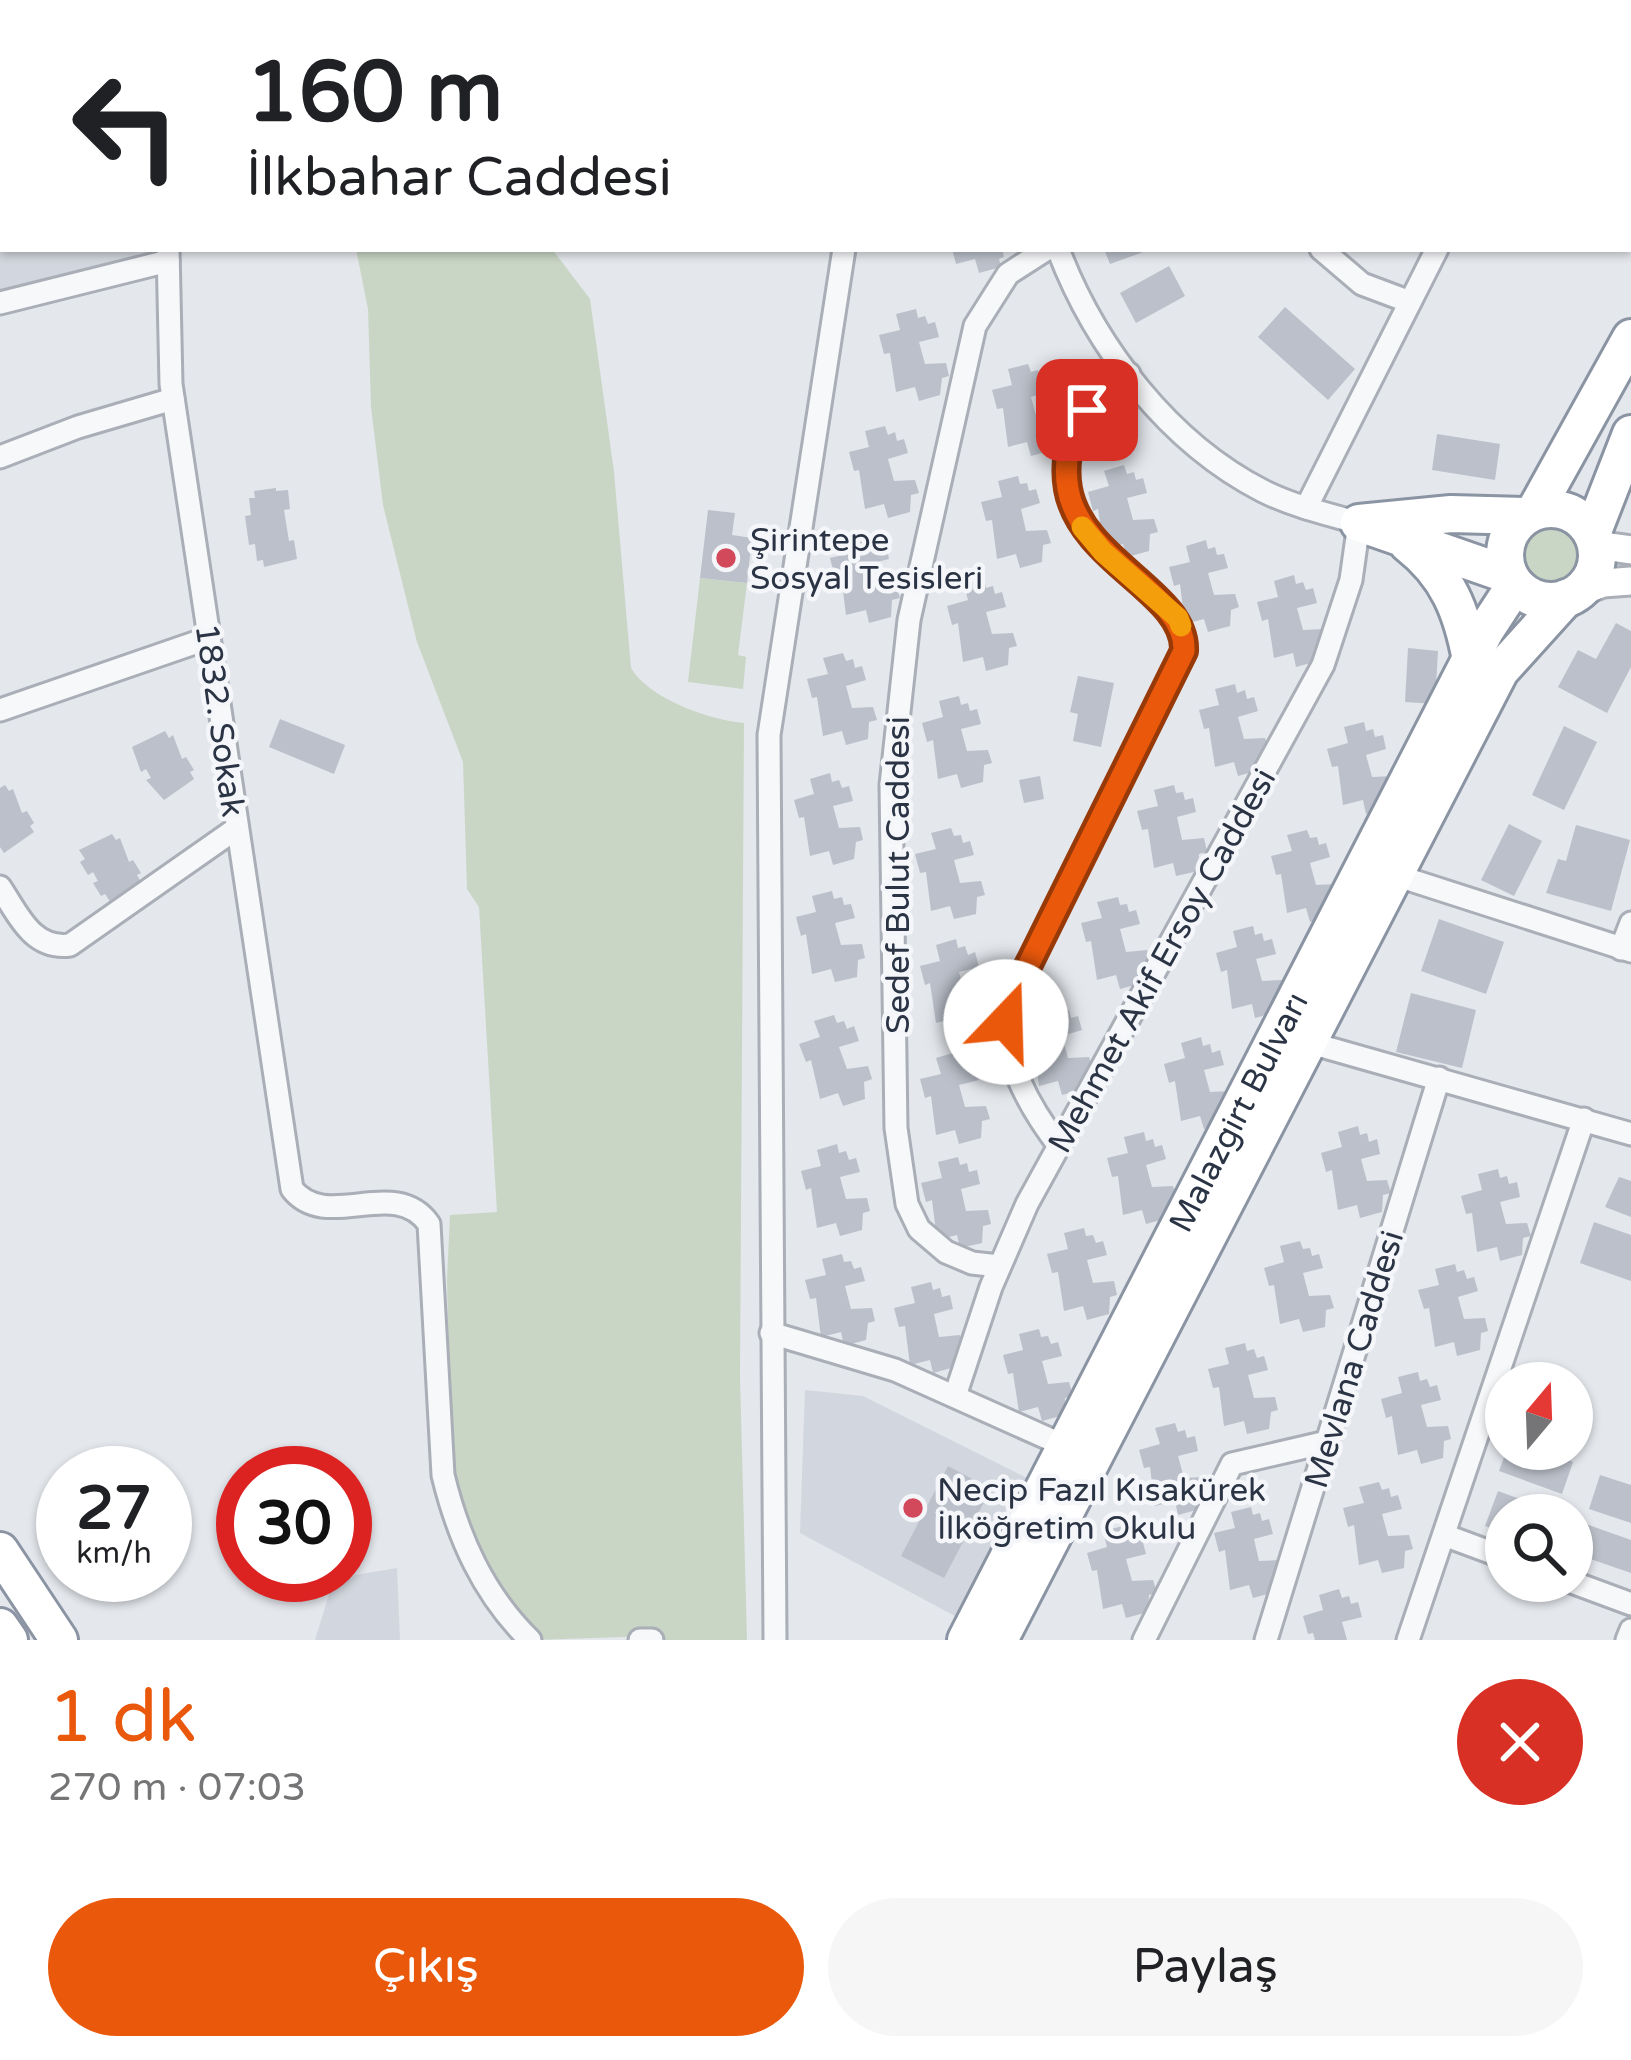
<!DOCTYPE html>
<html lang="tr">
<meta charset="utf-8">
<style>
:root{--surface:#fff;--page:#f6f6f6;--text:#202124;--muted:#757577;--accent:#ea580c}
body{margin:0;font-family:"Varela Round",sans-serif;background:var(--page);color:var(--text);height:100vh;display:flex;flex-direction:column;font-size:45px;white-space:nowrap}
*{box-sizing:border-box;margin:0}
p{font-size:39px;color:var(--muted)}
.icon{flex:none;width:66px;height:66px;fill:none;stroke:currentColor;stroke-width:2;stroke-linecap:round;stroke-linejoin:round}
.map{position:relative;height:1640px;overflow:hidden}
.sheet{display:flex;flex-direction:column;background:var(--surface);flex:1}
.sheet>*{flex:none}
.top-card{position:absolute;left:0px;top:0px;width:1632px;height:252px;box-shadow:0 3px 9px #0004;background:#fff;color:var(--text);overflow:hidden}
.needle{width:78px;rotate:19deg}
.fabs{position:absolute;left:1485px;top:1362px;display:grid;gap:24px}
.fabs a{display:grid;place-items:center;width:108px;height:108px;border-radius:50%;background:var(--surface);box-shadow:0 3px 9px #0004;font-size:60px}
.speed{position:absolute;left:36px;top:1446px;display:flex;gap:24px;font-size:60px;font-weight:700;text-align:center}
.speed>*{display:grid;place-content:center;width:156px;height:156px;border-radius:50%;background:var(--surface);box-shadow:0 3px 9px #0004;line-height:1}
.speed small{font-size:30px;font-weight:400}
.speed .limit{border:18px solid #d22;background:#fff;color:#111}
.pin{position:absolute;display:grid;place-items:center;width:102px;height:102px;color:#fff;margin:-51px;border-radius:24px;box-shadow:0 6px 18px #0006}
.me{position:absolute;width:132px;margin:-66px;rotate:21deg;stroke-linejoin:round;filter:drop-shadow(0 0 9px #0008)}
.turn{display:flex;align-items:center;gap:42px;height:252px;padding:0 48px;font-size:54px}
.turn .icon{width:156px;height:156px;stroke-width:2.5}
.turn b{display:block;font-size:84px;line-height:102px}
.round{display:grid;place-items:center;flex:none;width:126px;height:126px;border-radius:63px;background:var(--page)}
.summary{display:flex;align-items:center;justify-content:space-between;height:204px;padding:0 48px}
h1{font-size:72px;font-weight:600;line-height:90px;color:var(--accent)}
.primary-button{display:flex;gap:24px;margin-top:auto;padding:24px 48px}
.primary-button a{flex:1;height:138px;border-radius:72px;background:var(--accent);color:#fff;font-size:48px;font-weight:600;line-height:138px;text-align:center}
.primary-button a+a{background:var(--page);color:var(--text)}
.map>svg:first-child{display:block}
.built{fill:#d2d6de}
.green{fill:#c9d6c5}
.building{fill:#bbc0ca}
.lines{fill:none;stroke-linecap:round;stroke-linejoin:round}
.lane-casing{stroke:#a9aeb7;stroke-width:16}
.street-casing{stroke:#a9aeb7;stroke-width:27}
.secondary-casing{stroke:#a9aeb7;stroke-width:33}
.highway-casing{stroke:#8b94a3;stroke-width:42}
.lane{stroke:#f7f8fa;stroke-width:10}
.street{stroke:#f7f8fa;stroke-width:21}
.secondary{stroke:#fff;stroke-width:27}
.highway{stroke:#fff;stroke-width:36}
.route-casing{stroke:#983908;stroke-width:30}
.route{stroke:#ea580c;stroke-width:21}
.slow{stroke:#f59e0b;stroke-width:21}
.poi-dot{fill:#d1495b;stroke:#f4f6f9;stroke-width:4.5}
.labels{text-anchor:middle;stroke-width:9;stroke-linejoin:round;paint-order:stroke}
.poi-label{font-size:33px;fill:#2b3445;stroke:#f4f6f9;text-anchor:start}
.street-label{font-size:33px;fill:#2b3445;stroke:#f4f6f9}
</style>
<div class="map">
<svg width="1631" height="1640" viewBox="0 0 1631 1640">
<rect width="100%" height="100%" fill="#e4e7ec"/>
<g class="built">
<polygon points="0,90 3,249 151,249 151,264 0,306"/>
<polygon points="805,1390 863,1396 1037,1483 966,1622 800,1533"/>
<polygon points="397,1568 400,1640 315,1640 330,1591 355,1575"/>
</g>
<g class="green">
<path d="M356,249H552L590,299L614,472L631,668C649,699 710,720 744,723L740,1377L747,1640H664L652,1636L535,1640L518,1625L452,1499L447,1279L450,1215L497,1212L479,907L467,889L463,762L417,642L383,505L371,407L368,309Z"/>
<circle cx="1550" cy="553" r="33"/>
<polygon points="700,578 747,583 738,655 746,657 743,689 688,682"/>
</g>
<g class="building">
<polygon points="952,249 1002,249 1004,257 999,259 1001,267 979,273 975,259 956,264"/>
<polygon points="1104,249 1149,249 1149,250 1110,264"/>
<polygon points="1169,266 1185,296 1136,323 1120,293"/>
<polygon points="1285,307 1355,369 1328,400 1258,337"/>
<polygon points="916,309 918,318 925,316 928,324 935,322 939,337 919,342 925,364 946,363 949,376 942,378 940,395 919,401 915,387 896,392 890,353 884,354 879,335 900,330 896,314"/>
<polygon points="1028,364 1031,372 1038,370 1040,379 1047,377 1051,391 1031,397 1037,419 1058,418 1062,431 1054,433 1053,450 1031,456 1027,442 1008,447 1003,408 997,409 992,390 1012,385 1008,369"/>
<polygon points="885,426 888,435 895,432 897,441 904,439 908,453 888,459 894,481 915,480 919,493 911,495 910,512 888,518 884,504 865,509 859,470 854,471 849,452 869,447 865,431"/>
<polygon points="1437,434 1500,444 1495,480 1432,470"/>
<polygon points="1124,465 1127,474 1134,472 1136,480 1143,478 1147,493 1127,498 1133,520 1154,519 1158,532 1150,534 1149,551 1127,557 1123,544 1104,549 1098,509 1093,511 1088,492 1109,486 1104,471"/>
<polygon points="1018,476 1020,484 1027,483 1029,491 1036,489 1040,503 1021,509 1026,531 1047,530 1051,543 1043,545 1042,562 1020,568 1016,554 997,559 992,520 986,521 981,502 1002,497 998,481"/>
<polygon points="276,488 276,491 288,490 290,509 284,510 289,541 294,540 297,559 264,567 263,560 257,561 255,544 249,545 245,516 251,515 249,498 255,498 254,491"/>
<polygon points="708,510 735,513 732,535 752,538 747,583 700,578"/>
<polygon points="867,531 869,540 876,538 878,546 886,544 889,559 869,564 875,586 896,585 900,598 892,600 891,617 869,623 866,610 846,615 841,575 835,577 830,558 851,553 846,537"/>
<polygon points="1206,540 1208,549 1215,547 1217,555 1224,554 1228,568 1208,573 1214,595 1235,594 1239,607 1231,610 1230,626 1208,632 1204,619 1185,624 1180,584 1174,586 1169,567 1190,562 1186,546"/>
<polygon points="1294,575 1296,584 1303,582 1306,590 1313,588 1317,603 1297,608 1303,630 1324,629 1327,642 1318,661 1296,667 1293,653 1274,658 1268,619 1262,621 1257,602 1278,597 1274,581"/>
<polygon points="984,579 986,588 993,586 995,594 1002,592 1006,607 986,612 992,634 1013,633 1017,646 1009,648 1008,665 986,671 983,657 963,662 958,623 952,625 947,606 968,600 964,585"/>
<polygon points="1616,623 1631,631 1631,667 1607,713 1558,687 1578,650 1596,659"/>
<polygon points="1408,648 1438,651 1435,704 1405,702"/>
<polygon points="843,653 846,661 853,659 855,668 862,666 866,680 846,686 852,708 873,707 877,720 869,722 868,739 846,745 842,731 823,736 817,697 812,698 807,679 828,674 823,658"/>
<polygon points="1078,676 1114,683 1101,747 1073,741 1078,714 1070,712"/>
<polygon points="1235,684 1237,693 1245,690 1247,699 1254,697 1258,711 1238,717 1244,739 1265,738 1269,751 1261,753 1260,770 1238,776 1234,762 1215,767 1209,728 1204,729 1199,710 1219,705 1215,689"/>
<polygon points="959,696 961,705 968,703 970,711 977,709 981,724 961,729 967,751 988,750 992,763 984,765 983,782 961,788 957,774 938,779 933,740 927,742 922,723 943,717 939,701"/>
<polygon points="280,719 345,745 334,774 269,747"/>
<polygon points="1364,722 1366,731 1373,729 1375,737 1383,735 1386,749 1366,755 1372,777 1393,776 1388,808 1366,814 1363,800 1343,805 1338,766 1332,767 1327,749 1348,743 1344,727"/>
<polygon points="1564,726 1597,742 1564,810 1532,795"/>
<polygon points="165,731 169,738 173,735 182,759 186,757 194,770 190,772 194,779 164,800 146,780 151,778 146,769 141,772 132,747"/>
<polygon points="830,773 832,782 839,780 842,788 849,786 853,801 833,806 839,828 860,827 863,840 856,842 854,859 833,865 829,851 810,856 804,817 799,818 794,800 814,794 810,779"/>
<polygon points="1040,776 1044,799 1024,803 1019,780"/>
<polygon points="5,785 9,791 13,789 22,813 27,811 34,823 30,826 34,832 4,853 0,847 0,788"/>
<polygon points="1174,785 1176,793 1183,792 1185,800 1193,798 1196,812 1177,817 1182,840 1204,838 1207,852 1199,854 1198,871 1176,876 1173,863 1154,868 1148,829 1142,830 1137,811 1158,806 1154,790"/>
<polygon points="1509,824 1542,841 1514,896 1481,880"/>
<polygon points="1576,825 1630,840 1611,911 1546,893 1558,859 1566,861"/>
<polygon points="951,828 954,836 961,835 963,843 970,841 974,855 954,860 960,883 981,881 985,895 977,897 976,914 954,919 950,906 931,911 926,872 920,873 915,854 936,849 931,833"/>
<polygon points="1307,830 1310,838 1317,837 1319,845 1326,843 1330,857 1310,863 1316,885 1337,884 1332,916 1310,922 1306,908 1287,913 1281,874 1276,875 1271,856 1292,851 1287,835"/>
<polygon points="112,834 116,840 120,838 129,862 133,860 141,873 137,875 141,882 111,903 105,894 101,896 93,883 98,881 93,872 88,875 80,862 85,859 79,850"/>
<polygon points="832,891 834,899 842,897 844,905 851,904 855,918 835,923 841,945 862,944 865,958 858,960 857,977 835,982 831,969 812,974 806,934 801,936 796,917 816,912 812,896"/>
<polygon points="1118,897 1120,905 1127,904 1129,912 1136,910 1140,924 1120,929 1126,952 1147,950 1151,964 1143,966 1142,983 1120,989 1116,975 1097,980 1091,941 1086,942 1081,923 1102,918 1097,902"/>
<polygon points="1439,919 1504,942 1486,994 1421,971"/>
<polygon points="1253,926 1255,935 1262,933 1264,941 1272,939 1276,954 1256,959 1262,981 1283,980 1286,993 1277,1012 1255,1018 1252,1004 1232,1009 1227,970 1221,972 1216,953 1237,947 1233,931"/>
<polygon points="956,939 958,948 965,946 968,955 975,952 979,967 959,972 965,994 986,993 990,1006 982,1009 981,1025 959,1031 955,1018 936,1023 930,983 925,985 920,966 940,961 936,945"/>
<polygon points="1411,993 1476,1010 1462,1068 1396,1052"/>
<polygon points="1059,1003 1062,1012 1069,1010 1071,1018 1078,1016 1082,1030 1062,1036 1068,1058 1089,1057 1093,1070 1085,1072 1084,1089 1062,1095 1058,1081 1039,1086 1033,1047 1028,1048 1023,1030 1043,1024 1039,1008"/>
<polygon points="834,1015 837,1023 844,1021 847,1029 854,1026 859,1041 839,1047 847,1069 868,1066 872,1079 864,1082 865,1099 843,1106 838,1093 820,1099 811,1060 806,1062 799,1044 820,1037 814,1021"/>
<polygon points="1201,1037 1203,1046 1210,1044 1212,1053 1220,1050 1224,1065 1204,1070 1210,1092 1231,1091 1225,1123 1204,1129 1200,1116 1181,1121 1175,1081 1169,1083 1164,1064 1185,1058 1181,1043"/>
<polygon points="956,1052 959,1061 966,1059 968,1067 975,1065 979,1080 959,1085 965,1107 986,1106 990,1119 982,1121 981,1138 959,1144 955,1130 936,1135 931,1096 925,1098 920,1079 941,1074 936,1058"/>
<polygon points="1358,1126 1360,1135 1367,1133 1369,1142 1377,1139 1380,1154 1361,1159 1367,1181 1387,1180 1391,1193 1383,1195 1382,1212 1360,1218 1357,1205 1338,1210 1332,1170 1326,1172 1321,1153 1342,1147 1338,1132"/>
<polygon points="1144,1132 1146,1141 1153,1139 1155,1147 1162,1145 1166,1159 1146,1165 1152,1187 1173,1186 1177,1199 1169,1201 1168,1218 1146,1224 1142,1210 1123,1215 1118,1176 1112,1177 1107,1158 1128,1153 1124,1137"/>
<polygon points="837,1144 839,1153 846,1151 849,1160 856,1158 860,1172 840,1177 846,1199 867,1198 870,1211 863,1213 862,1230 840,1236 836,1223 817,1228 811,1188 806,1190 801,1171 821,1166 817,1150"/>
<polygon points="958,1157 960,1165 967,1163 969,1172 977,1170 980,1184 961,1189 966,1211 988,1210 991,1224 983,1226 982,1243 960,1248 957,1235 937,1240 932,1200 926,1202 921,1183 942,1178 938,1162"/>
<polygon points="1498,1169 1500,1178 1507,1176 1509,1184 1517,1182 1520,1197 1500,1202 1506,1224 1527,1223 1531,1236 1523,1238 1522,1255 1500,1261 1497,1247 1477,1252 1472,1213 1466,1214 1461,1196 1482,1190 1478,1174"/>
<polygon points="1619,1177 1631,1181 1631,1217 1605,1207"/>
<polygon points="1594,1222 1631,1235 1631,1281 1580,1263"/>
<polygon points="1084,1228 1086,1236 1093,1235 1096,1243 1103,1241 1107,1255 1087,1260 1093,1283 1114,1281 1117,1295 1110,1297 1109,1314 1087,1320 1083,1306 1064,1311 1058,1272 1052,1273 1047,1254 1068,1249 1064,1233"/>
<polygon points="1300,1241 1303,1249 1310,1248 1312,1256 1319,1254 1323,1268 1303,1273 1309,1296 1330,1295 1334,1308 1326,1310 1325,1327 1303,1332 1299,1319 1280,1324 1274,1285 1269,1286 1264,1268 1284,1262 1280,1246"/>
<polygon points="842,1254 844,1262 851,1261 854,1269 861,1267 865,1281 845,1286 851,1309 872,1308 875,1321 868,1323 866,1340 844,1346 841,1332 821,1337 816,1298 810,1299 805,1280 826,1275 822,1259"/>
<polygon points="1455,1264 1457,1272 1464,1270 1467,1279 1474,1277 1478,1291 1458,1297 1464,1319 1485,1318 1488,1331 1481,1333 1480,1350 1457,1356 1454,1342 1435,1347 1429,1308 1424,1309 1418,1290 1439,1285 1435,1269"/>
<polygon points="931,1282 933,1290 940,1288 942,1297 950,1295 953,1309 934,1314 939,1337 960,1335 964,1349 956,1351 955,1367 933,1373 930,1360 910,1365 905,1326 899,1327 894,1308 915,1303 911,1287"/>
<polygon points="1039,1329 1041,1337 1048,1336 1051,1344 1058,1342 1062,1356 1042,1361 1048,1384 1069,1382 1073,1396 1065,1398 1064,1415 1042,1421 1038,1407 1019,1412 1013,1373 1008,1374 1003,1355 1023,1350 1019,1334"/>
<polygon points="1245,1343 1247,1351 1254,1349 1257,1358 1264,1356 1268,1370 1248,1375 1254,1398 1275,1397 1278,1410 1271,1412 1269,1429 1247,1434 1244,1421 1224,1426 1219,1387 1213,1388 1208,1369 1229,1364 1225,1348"/>
<polygon points="1418,1372 1420,1381 1427,1379 1430,1387 1437,1385 1441,1400 1421,1405 1427,1427 1448,1426 1451,1439 1444,1441 1443,1458 1421,1464 1417,1450 1398,1455 1392,1416 1386,1418 1381,1399 1402,1393 1398,1377"/>
<polygon points="1572,1399 1585,1403 1573,1439 1572,1439"/>
<polygon points="1175,1423 1178,1432 1185,1430 1187,1438 1195,1436 1198,1451 1178,1456 1184,1478 1205,1477 1209,1490 1201,1492 1200,1509 1178,1515 1175,1501 1155,1506 1150,1467 1144,1468 1139,1450 1160,1444 1155,1428"/>
<polygon points="1507,1449 1536,1449 1573,1462 1562,1494 1499,1471"/>
<polygon points="948,1466 991,1489 944,1578 901,1556"/>
<polygon points="1600,1475 1631,1485 1631,1523 1589,1509"/>
<polygon points="1379,1482 1382,1490 1389,1488 1391,1497 1398,1495 1402,1509 1382,1514 1388,1536 1409,1535 1413,1549 1405,1551 1404,1568 1382,1573 1378,1560 1359,1565 1354,1525 1348,1527 1343,1508 1364,1503 1359,1487"/>
<polygon points="1498,1491 1550,1510 1548,1515 1506,1515 1506,1534 1485,1526"/>
<polygon points="1251,1507 1253,1515 1260,1513 1262,1521 1269,1519 1273,1534 1254,1539 1259,1561 1280,1560 1275,1592 1253,1598 1249,1585 1230,1590 1225,1550 1219,1552 1214,1533 1235,1528 1231,1512"/>
<polygon points="1583,1523 1631,1540 1631,1573 1573,1553"/>
<polygon points="1123,1526 1126,1535 1133,1533 1135,1541 1142,1539 1146,1554 1126,1559 1132,1581 1153,1580 1157,1593 1149,1595 1148,1612 1126,1618 1122,1604 1103,1609 1097,1570 1092,1571 1087,1553 1107,1547 1103,1531"/>
<polygon points="1339,1589 1342,1598 1349,1596 1351,1604 1358,1602 1362,1617 1342,1622 1347,1640 1315,1640 1313,1633 1308,1634 1303,1616 1323,1610 1319,1595"/>
</g>
<g class="lines">
<g class="lane-casing">
<polyline id="lane" points="175,3 175,0"/>
</g>
<g class="street-casing">
<g id="street">
<polyline points="1013,0 1013,3"/>
<polyline points="1240,0 1241,3"/>
<polyline points="1562,3 1563,0"/>
<polyline points="0,59 3,59"/>
<path d="M168,249L171,384L292,1189C327,1233 394,1175 429,1224L443,1475C458,1537 483,1594 530,1640"/>
<polyline points="1321,249 1362,284 1410,302"/>
<polyline points="0,303 168,261"/>
<polyline points="0,457 78,427 173,399"/>
<polyline points="1306,508 1437,249"/>
<polyline points="0,710 209,638"/>
<polyline points="1395,875 1631,951"/>
<path d="M0,887C18,914 32,950 70,945L237,828"/>
<polyline points="1621,949 1631,923"/>
<polyline points="1307,1042 1631,1134"/>
<path d="M1059,1146C1030,1108 1001,1059 1007,1010L1184,651C1187,586 1069,568 1066,471C1065,425 1095,400 1129,374"/>
<polyline points="999,1266 972,1263 946,1252 919,1229 907,1204 896,1128 891,785 909,620 975,326 1008,274 1047,249"/>
<polyline points="771,1333 895,1370 1065,1446"/>
<path d="M955,1396L991,1287L1027,1204L1323,665L1351,580L1359,523C1327,514 1293,506 1263,491C1169,443 1095,347 1058,249"/>
<polyline points="1444,1535 1506,1558"/>
<polyline points="1569,1581 1631,1604"/>
<polyline points="640,1640 652,1640"/>
<polyline points="775,1640 769,735 844,249"/>
<polyline points="1144,1640 1232,1464 1327,1442"/>
<polyline points="1266,1640 1439,1078"/>
<polyline points="1408,1640 1584,1119"/>
<polyline points="1627,1640 1631,1630"/>
</g>
</g>
<g class="secondary-casing">
<g id="secondary">
<polyline points="1596,545 1631,550"/>
<polyline points="1576,593 1603,583 1631,581"/>
</g>
</g>
<g class="highway-casing">
<g id="highway">
<circle cx="1551" cy="555" r="46"/>
<polyline points="1535,511 1631,338"/>
<polyline points="1359,523 1451,514 1525,516"/>
<polyline points="1368,526 1509,575"/>
<polyline points="1592,534 1631,434"/>
<path d="M1408,544C1448,575 1462,612 1471,660"/>
<polyline points="0,1551 59,1640"/>
<polyline points="0,1627 9,1640"/>
<path id="s1" d="M966,1640L1485,631L1515,585"/>
<polyline points="999,1640 1500,671 1566,598"/>
</g>
</g>
<use href="#lane" class="lane"/>
<use href="#street" class="street"/>
<use href="#secondary" class="secondary"/>
<use href="#highway" class="highway"/>
</g>
<g class="lines">
<g class="route-casing">
<path id="route" d="M1006,1022L1012,998L1184,651C1187,593 1081,562 1068,489C1063,460 1070,434 1087,410"/>
</g>
<use href="#route" class="route"/>
<polyline class="slow" points="1082,527 1103,552 1178,618 1181,626"/>
</g>
<g class="poi-dot">
<circle cx="726" cy="558" r="12"/>
<circle cx="913" cy="1508" r="12"/>
</g>
<g class="labels">
<g class="poi-label">
<text x="750" y="551">Şirintepe<tspan x="750" dy="38">Sosyal Tesisleri</tspan></text>
<text x="937" y="1501">Necip Fazıl Kısakürek<tspan x="937" dy="38">İlköğretim Okulu</tspan></text>
</g>
<g class="street-label">
<text transform="translate(221 720) rotate(82)" y="12">1832. Sokak</text>
<text transform="translate(897 875) rotate(-90)" y="12">Sedef Bulut Caddesi</text>
<text transform="translate(1161 960) rotate(-61)" y="12">Mehmet Akif Ersoy Caddesi</text>
<text dy="12" stroke="none"><textPath href="#s1" startOffset="594">Malazgirt Bulvarı</textPath></text>
<text transform="translate(1353 1359) rotate(-73)" y="12">Mevlana Caddesi</text>
</g>
</g>
</svg>
<div class="fabs">
<a><svg class="needle" viewBox="-14 -14 28 28"><path d="M0-13l5 13h-10z" fill="#e53935"/><path d="M0 13l5-13h-10z" fill="#757577"/></svg></a>
<a><svg class="icon" aria-label="search" viewBox="0 0 24 24"><circle cx="10" cy="10" r="6"/><path d="M15 15l6 6"/></svg></a>
</div>
<div class="speed"><div>27<small>km/h</small></div><div class="limit">30</div></div>
<div class="pin" style="left:1087px;top:410px;background:#d93025"><svg class="icon" aria-label="arrive" viewBox="0 0 24 24"><path d="M6 21V4h12l-3 4 3 4H6"/></svg></div>
<svg class="me" style="left:1006px;top:1022px" viewBox="-20 -20 40 40"><circle r="19" fill="#fff"/><path d="M0-13L10 11 0 6-10 11z" fill="#ea580c"/></svg>
<div class="top-card">
<div class="turn"><svg class="icon" aria-label="left" viewBox="0 0 24 24"><path d="M17 20v-9H6M10 6l-5 5 5 5"/></svg><div><b>160 m</b>İlkbahar Caddesi</div></div>
</div>
</div>
<section class="sheet">
<div class="summary"><div><h1>1 dk</h1><p>270 m · 07:03</p></div><a class="round" style="background:#d93025;color:#fff"><svg class="icon" aria-label="close" viewBox="0 0 24 24"><path d="M6 6l12 12M18 6L6 18"/></svg></a></div>
<div class="primary-button"><a>Çıkış</a><a>Paylaş</a></div>
</section>
